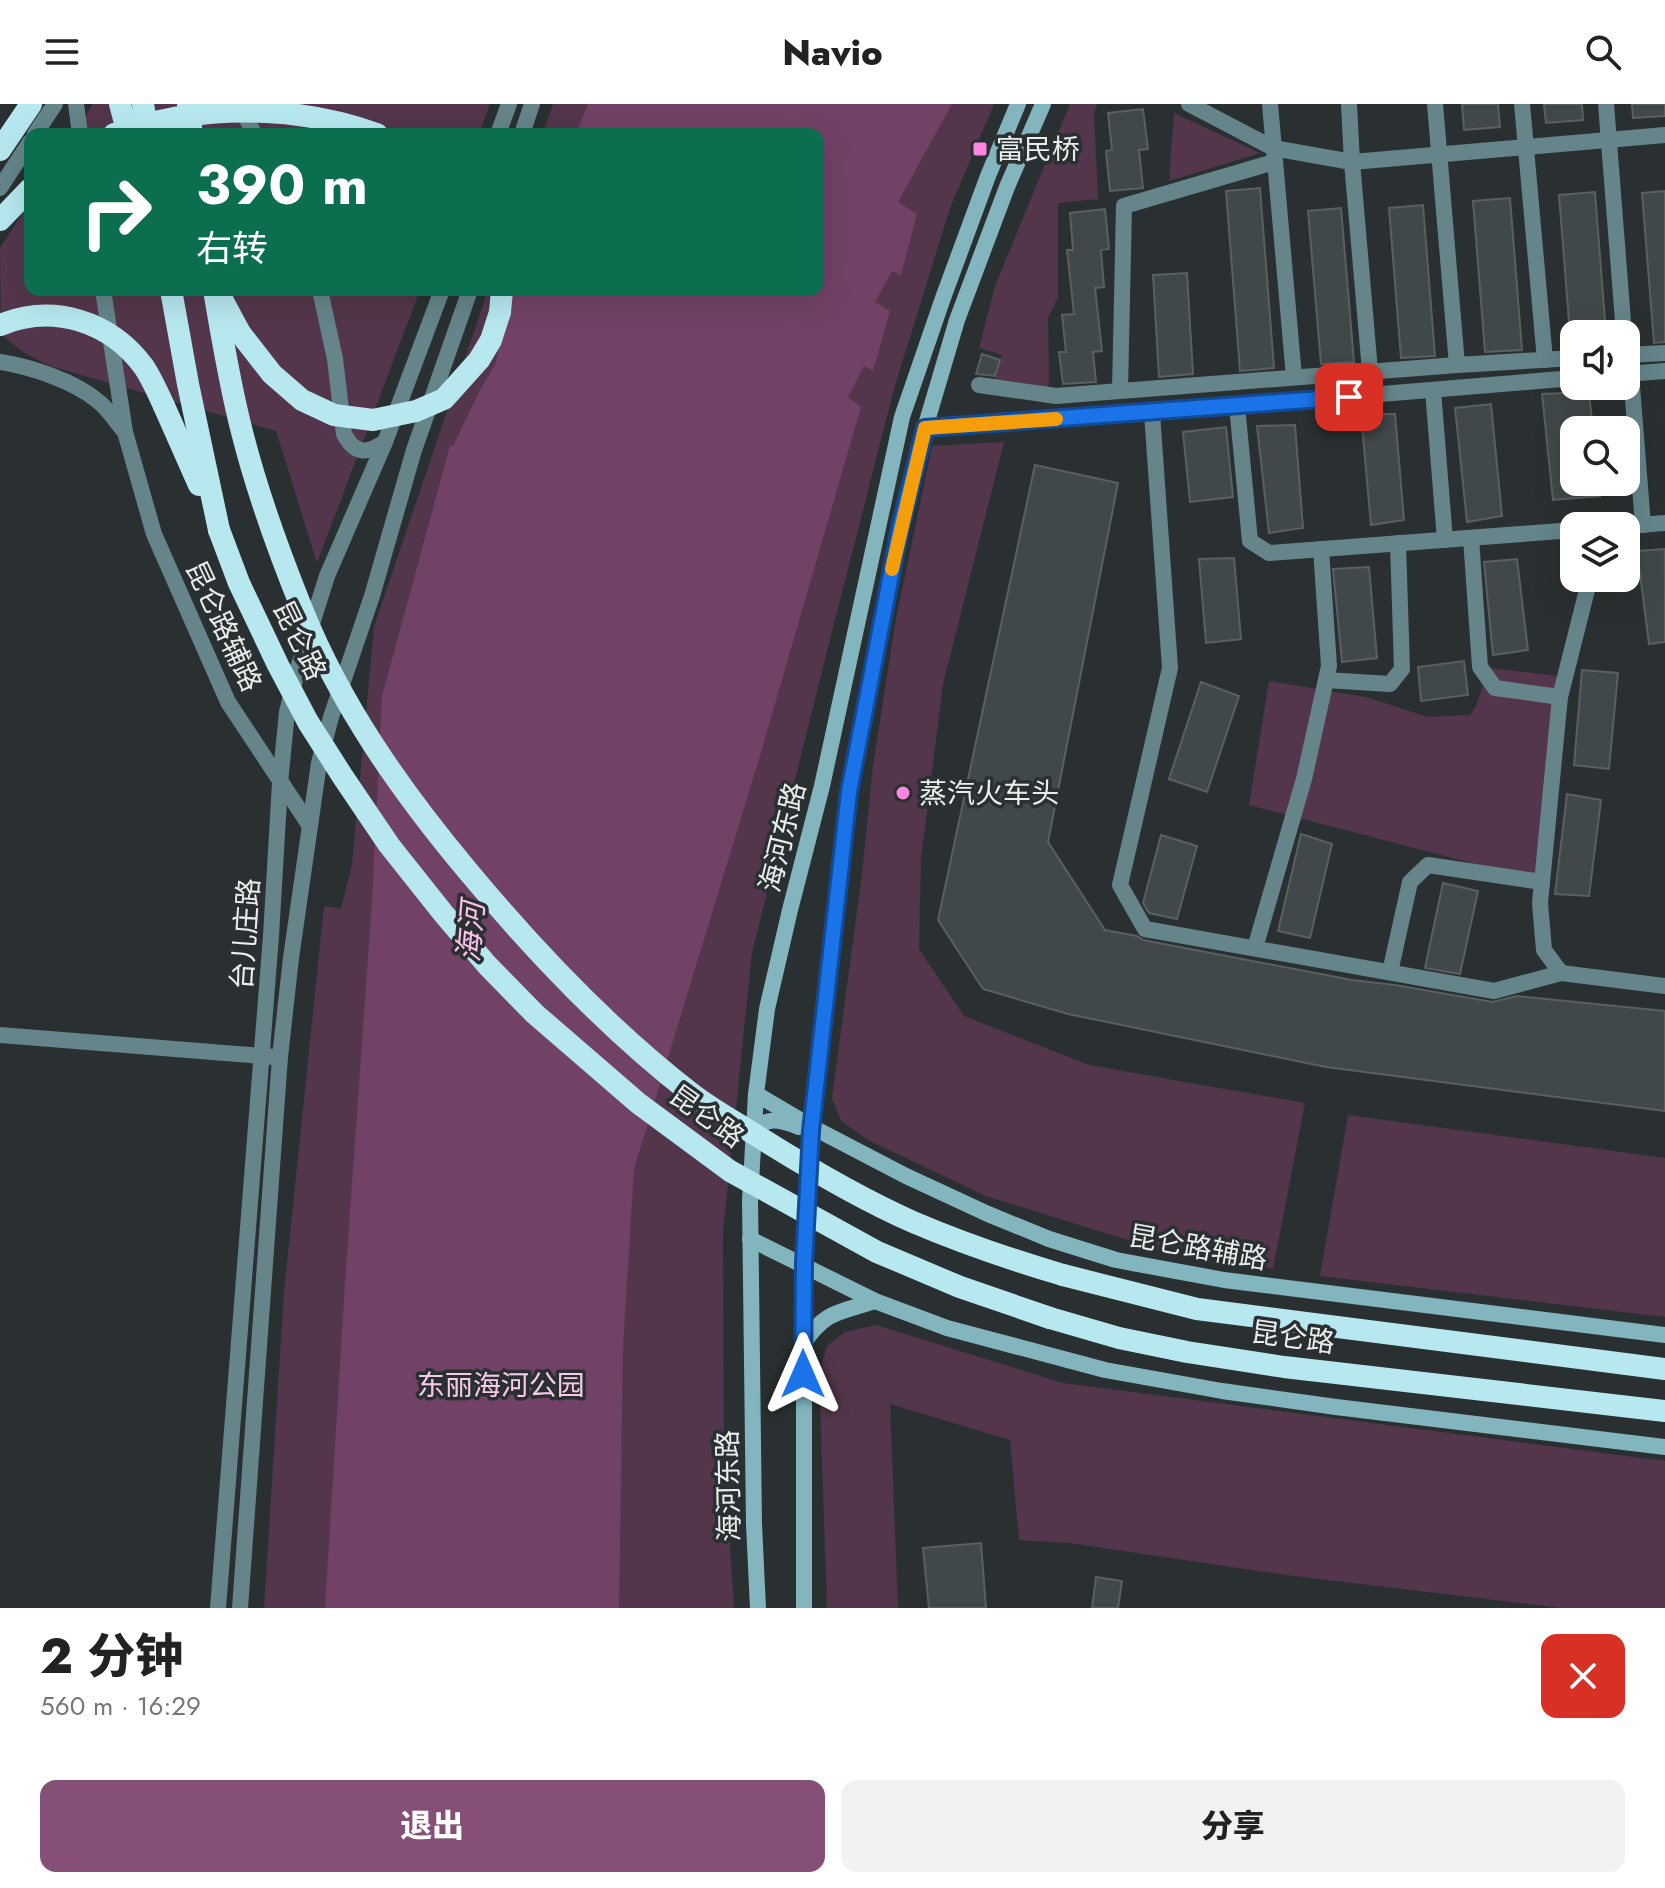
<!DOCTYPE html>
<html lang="zh">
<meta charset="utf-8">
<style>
:root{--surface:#fff;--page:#f2f2f2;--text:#222;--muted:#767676;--accent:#854f77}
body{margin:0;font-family:Jost,"Noto Sans SC",sans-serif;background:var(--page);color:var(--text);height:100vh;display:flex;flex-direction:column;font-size:30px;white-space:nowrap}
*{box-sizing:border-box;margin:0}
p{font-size:26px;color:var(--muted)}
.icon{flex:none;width:44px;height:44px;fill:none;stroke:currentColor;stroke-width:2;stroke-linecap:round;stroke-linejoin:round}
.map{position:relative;height:1504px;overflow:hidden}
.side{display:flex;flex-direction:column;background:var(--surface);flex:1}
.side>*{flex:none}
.hud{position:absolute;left:24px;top:24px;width:800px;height:168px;border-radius:16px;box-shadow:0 8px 32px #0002;background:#0b6e4f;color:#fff;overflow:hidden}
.tools{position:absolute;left:1560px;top:216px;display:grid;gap:16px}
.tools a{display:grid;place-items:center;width:80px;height:80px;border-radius:16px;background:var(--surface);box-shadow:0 8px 32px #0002;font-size:40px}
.pin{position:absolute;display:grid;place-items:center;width:68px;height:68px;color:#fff;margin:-34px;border-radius:16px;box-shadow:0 4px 12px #0006}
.me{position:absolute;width:88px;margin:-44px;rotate:0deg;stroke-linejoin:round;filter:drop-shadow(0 0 6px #0008)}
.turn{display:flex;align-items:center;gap:28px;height:168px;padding:0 40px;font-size:36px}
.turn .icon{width:104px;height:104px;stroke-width:2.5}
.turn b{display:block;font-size:56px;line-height:68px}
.round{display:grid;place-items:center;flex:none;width:84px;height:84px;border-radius:16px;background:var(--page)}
.overview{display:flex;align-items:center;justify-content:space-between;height:136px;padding:0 40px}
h1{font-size:48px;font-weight:800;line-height:60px}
.cta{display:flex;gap:16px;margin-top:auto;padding:16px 40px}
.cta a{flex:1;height:92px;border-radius:16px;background:var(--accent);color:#fff;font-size:32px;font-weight:800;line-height:92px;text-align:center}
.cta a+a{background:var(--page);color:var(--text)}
header{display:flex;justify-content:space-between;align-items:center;height:104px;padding:0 40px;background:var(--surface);font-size:36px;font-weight:800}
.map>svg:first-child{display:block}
.green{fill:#53364b}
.water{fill:#714265}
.building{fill:#414849;stroke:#5a6061;stroke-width:2}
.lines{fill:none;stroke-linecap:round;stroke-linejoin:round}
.minor{stroke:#65858a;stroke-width:16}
.tertiary{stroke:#65858a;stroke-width:16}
.secondary{stroke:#82b5be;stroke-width:16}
.trunk{stroke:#b7e8f0;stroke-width:22}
.trunk-bridge{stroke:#b7e8f0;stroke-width:22}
.route-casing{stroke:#114b97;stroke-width:20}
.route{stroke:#1a73e8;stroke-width:14}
.slow{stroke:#f59e0b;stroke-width:14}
.poi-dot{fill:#fe86e0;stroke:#2a3031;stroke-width:3}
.labels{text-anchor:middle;stroke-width:7;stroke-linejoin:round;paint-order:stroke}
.poi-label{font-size:28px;fill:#eaedee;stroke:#2a3031;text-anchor:start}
.street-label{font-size:28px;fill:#eaedee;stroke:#2a3031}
.park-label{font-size:28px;fill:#f8caea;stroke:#2a3031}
.water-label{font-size:30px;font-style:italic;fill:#fdc0eb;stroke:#2a3031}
</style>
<header><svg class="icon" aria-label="menu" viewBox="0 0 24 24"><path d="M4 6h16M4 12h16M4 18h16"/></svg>Navio<svg class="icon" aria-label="search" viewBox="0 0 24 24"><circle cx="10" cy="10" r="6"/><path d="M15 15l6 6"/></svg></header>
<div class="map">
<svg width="1665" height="1504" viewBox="0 0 1665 1504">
<rect width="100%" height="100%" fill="#2a3031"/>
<g class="green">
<polygon points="93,0 490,0 479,30 74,30"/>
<polygon points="553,0 994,0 950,104 894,285 827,547 752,849 723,1128 724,1349 734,1504 264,1504 284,1188 324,802 341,805 352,760 374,523 488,186 818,186 818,30 542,30"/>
<polygon points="1070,0 1097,0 1094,9 1098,95 1058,99 1058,193 1048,214 1049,278 1047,291 991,287 1002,251 979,244 995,182"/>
<polygon points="1174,9 1260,49 1169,77"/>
<path d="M30,98V186H420L317,459L276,327L50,262C31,253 16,245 1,229L0,144Z"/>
<polygon points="1004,338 943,580 921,755 919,845 964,912 1089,961 1305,999 1273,1165 1163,1147 986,1092 870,1037 841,1017 832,994 862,770 873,661 896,515 932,342"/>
<polygon points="1489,564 1558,572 1534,775 1249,701 1269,577 1366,593 1428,613 1470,611 1476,602"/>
<polygon points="1348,1011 1665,1054 1665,1213 1320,1172"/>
<polygon points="876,1221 1063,1279 1665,1357 1665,1504 1561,1504 1286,1471 1070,1439 1019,1436 1010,1336 890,1300 898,1504 827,1504 819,1269 827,1242 845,1228"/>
</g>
<polygon class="water" points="588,0 952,0 898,98 917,110 901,171 892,167 875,198 890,207 873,267 864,262 848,293 861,303 759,655 634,1065 623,1243 619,1504 325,1504 345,1179 372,796 382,592 450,342 453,342 480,286 496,259 502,224 514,186 818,186 818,30 576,30"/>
<g class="building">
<polygon points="1462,0 1498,0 1500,23 1464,26"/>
<polygon points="1544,0 1582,0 1583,16 1546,19"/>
<polygon points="1632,0 1665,0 1665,12 1633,14"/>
<polygon points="1143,5 1148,45 1139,46 1143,84 1110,87 1106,47 1112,46 1108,9"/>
<polygon points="1260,84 1274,264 1240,267 1226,87"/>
<polygon points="1665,87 1665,238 1654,239 1642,89"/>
<polygon points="1595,88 1606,230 1570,230 1559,91"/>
<polygon points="1510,94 1522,246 1485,248 1473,97"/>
<polygon points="1423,101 1435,252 1401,254 1389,104"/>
<polygon points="1341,104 1354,258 1321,260 1308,107"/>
<polygon points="1105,105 1109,145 1101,146 1104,183 1095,184 1102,247 1093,248 1096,278 1063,280 1059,248 1066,248 1062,211 1074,210 1067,146 1073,146 1070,109"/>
<polygon points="1187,169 1193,270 1159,273 1153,171"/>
<polygon points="982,250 1000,256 995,272 976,270"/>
<polygon points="1589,288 1593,326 1574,326 1574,378 1599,378 1600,392 1553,396 1542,290"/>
<polygon points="1491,300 1502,412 1467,418 1455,304"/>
<polygon points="1361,310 1395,310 1404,416 1371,421"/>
<polygon points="1295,321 1303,424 1269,429 1257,322"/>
<polygon points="1226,323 1233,393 1190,398 1183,328"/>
<polygon points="1035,361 1118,379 1048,738 1105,826 1137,832 1143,836 1352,876 1395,881 1492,898 1517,892 1665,907 1665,1007 1326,963 1068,910 983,885 938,816"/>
<polygon points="1665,445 1665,538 1649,540 1637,447"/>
<polygon points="1234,454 1241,535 1206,539 1199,455"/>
<polygon points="1517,455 1528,546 1493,551 1484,458"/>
<polygon points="1369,463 1377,554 1342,558 1333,465"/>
<polygon points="1464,557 1468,591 1421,597 1418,563"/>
<polygon points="1582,566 1618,569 1609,665 1574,661"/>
<polygon points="1201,578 1239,592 1207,688 1169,675"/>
<polygon points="1567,690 1601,696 1589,792 1555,790"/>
<polygon points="1301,730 1332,740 1310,834 1278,827"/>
<polygon points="1161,731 1197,742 1177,815 1149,809 1143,799"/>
<polygon points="1443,779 1478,787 1460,870 1425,864"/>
<polygon points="981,1439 986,1504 929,1504 923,1444"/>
<polygon points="1096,1473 1122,1477 1118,1504 1092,1504"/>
</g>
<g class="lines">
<g class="minor">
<polyline points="76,0 80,30"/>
<polyline points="240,0 254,30"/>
<polyline points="1270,0 1294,273"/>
<polyline points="1349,0 1352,58 1370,267"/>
<polyline points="1435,0 1457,261"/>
<polyline points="1522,0 1545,256"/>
<polyline points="1606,0 1624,230"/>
<polyline points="103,186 125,328 154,430 228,598 310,722"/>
<path d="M320,186L335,255L344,330C355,351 367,350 385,338"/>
<polyline points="1626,251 1665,249"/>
<path d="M0,258C31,263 75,277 99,298C109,306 116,318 124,327"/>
<polyline points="1626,270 1665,267"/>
<polyline points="1631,270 1643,421"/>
<polyline points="979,281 1056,292 1457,261 1574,254"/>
<polyline points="1433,286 1445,436"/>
<polyline points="1120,287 1124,102 1274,58"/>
<polyline points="1237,302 1250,437 1269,449 1574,426"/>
<polyline points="1152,309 1170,564 1120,781 1145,825 1494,887 1561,869 1665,882"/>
<polyline points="925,324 1152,309 1574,274"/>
<polyline points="1626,422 1665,419"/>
<polyline points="1471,434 1480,563 1495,584 1560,593"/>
<polyline points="1326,576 1390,580 1402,565 1398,439"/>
<polyline points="1255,844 1304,675 1329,562 1321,445"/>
<polyline points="1390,868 1410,778 1428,761 1542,778"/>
<polyline points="1561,869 1544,846 1540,799 1560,593 1590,474"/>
<polyline points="0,931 274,953"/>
</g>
<g class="tertiary">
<polyline points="1189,0 1273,44 1352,58 1665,31"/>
<polyline points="35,30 55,0"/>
<polyline points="498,30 509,0"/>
<polyline points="522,30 532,0"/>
<polyline points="0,84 30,38"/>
<polyline points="218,1504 271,832 280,679 287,608 298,564 327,472 385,338 442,186"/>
<polyline points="240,1504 280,953 291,854 319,659 331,613 372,492 414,346 470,186"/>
</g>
<g class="secondary">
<polyline points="756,990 812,1023 906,1072 988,1110 1049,1135 1116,1156 1224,1176 1665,1231"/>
<path d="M754,1032C762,1010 781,1016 799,1023"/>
<polyline points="750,1135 875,1197 947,1224 1105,1266 1222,1287 1336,1303 1665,1343"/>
<path d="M803,1240C826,1206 839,1209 875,1197"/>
<polyline points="758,1504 754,1420 750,1096 756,990 767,905 790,806 822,682 902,313 943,194 988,72 1018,0"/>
<polyline points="804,1504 804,1159 811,1027 849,688 900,424 925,324 957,216 1007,83 1043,0"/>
</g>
<g class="trunk">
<polyline points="120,0 128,30"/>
<polyline points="143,0 148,30"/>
<polyline points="188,0 192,30"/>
<polyline points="0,46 31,0"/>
<polyline points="0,116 30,85"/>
<polyline points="171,186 188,280 219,426"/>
<polyline points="217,186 240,229"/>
<polyline points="500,208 502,186"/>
<polyline points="164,302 199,381"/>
<polyline points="1063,1171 1197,1205 1665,1265"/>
<polyline points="1050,1214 1119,1234 1187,1248 1284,1263 1665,1307"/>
</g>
<g class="trunk-bridge">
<path d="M114,30C199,0 292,0 377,30"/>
<path d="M214,186C222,233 230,282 242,328C257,388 279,448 302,505C341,602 401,687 467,766C535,848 608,925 692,990C714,1007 739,1020 762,1035C810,1065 861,1095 913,1118C962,1139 1012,1156 1063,1171"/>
<path d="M0,221C53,199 110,217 144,263C152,275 158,289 164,302"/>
<polyline points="240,229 272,270 302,296 334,311 373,316 416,307 444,295 479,256 491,236 500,208"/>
<polyline points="219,426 239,479 278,561 308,618 343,673 389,741 443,809 487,861 535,910 638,999 730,1067 877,1148 960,1183 1050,1214"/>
</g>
</g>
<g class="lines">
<g class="route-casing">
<polyline id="route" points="803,1270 804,1159 811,1027 849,688 900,424 925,324 1349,293"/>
</g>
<use href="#route" class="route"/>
<polyline class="slow" points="892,465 925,324 1056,315"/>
</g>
<g class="poi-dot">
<rect x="972" y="37" width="16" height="16" rx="4"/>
<circle cx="903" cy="689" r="8"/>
</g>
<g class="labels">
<g class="poi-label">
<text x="996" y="55">富民桥</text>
<text x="919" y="699">蒸汽火车头</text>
</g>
<g class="street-label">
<text transform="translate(224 522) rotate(65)" y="10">昆仑路辅路</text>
<text transform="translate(300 536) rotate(64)" y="10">昆仑路</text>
<text transform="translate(782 733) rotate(-76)" y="10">海河东路</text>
<text transform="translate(245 830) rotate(-86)" y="10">台儿庄路</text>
<text transform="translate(707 1012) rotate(36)" y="10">昆仑路</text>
<text transform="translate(1198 1143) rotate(10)" y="10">昆仑路辅路</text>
<text transform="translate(1293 1233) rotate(8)" y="10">昆仑路</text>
<text transform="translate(728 1382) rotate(-91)" y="10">海河东路</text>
</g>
<g class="park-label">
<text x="501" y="1291">东丽海河公园</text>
</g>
<g class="water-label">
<text transform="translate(471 828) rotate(-85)" y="10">海河</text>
</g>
</g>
</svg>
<div class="tools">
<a><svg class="icon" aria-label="sound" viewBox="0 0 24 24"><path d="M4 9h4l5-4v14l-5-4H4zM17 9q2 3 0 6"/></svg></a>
<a><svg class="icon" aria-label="search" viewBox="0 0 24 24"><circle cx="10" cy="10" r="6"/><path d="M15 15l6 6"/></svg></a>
<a><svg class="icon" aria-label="layers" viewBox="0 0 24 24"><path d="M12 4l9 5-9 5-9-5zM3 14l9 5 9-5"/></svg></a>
</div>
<div class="pin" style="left:1349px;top:293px;background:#d93025"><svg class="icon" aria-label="arrive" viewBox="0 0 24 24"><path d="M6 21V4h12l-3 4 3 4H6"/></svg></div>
<svg class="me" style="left:803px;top:1270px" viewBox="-20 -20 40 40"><path d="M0-17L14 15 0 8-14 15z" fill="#1a73e8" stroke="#fff" stroke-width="4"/></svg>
<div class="hud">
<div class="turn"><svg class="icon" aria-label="right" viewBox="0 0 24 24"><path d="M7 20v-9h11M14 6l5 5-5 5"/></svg><div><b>390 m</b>右转</div></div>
</div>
</div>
<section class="side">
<div class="overview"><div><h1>2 分钟</h1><p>560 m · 16:29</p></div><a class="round" style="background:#d93025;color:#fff"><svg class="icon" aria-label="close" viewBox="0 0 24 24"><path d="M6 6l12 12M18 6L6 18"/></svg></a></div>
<div class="cta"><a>退出</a><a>分享</a></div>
</section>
